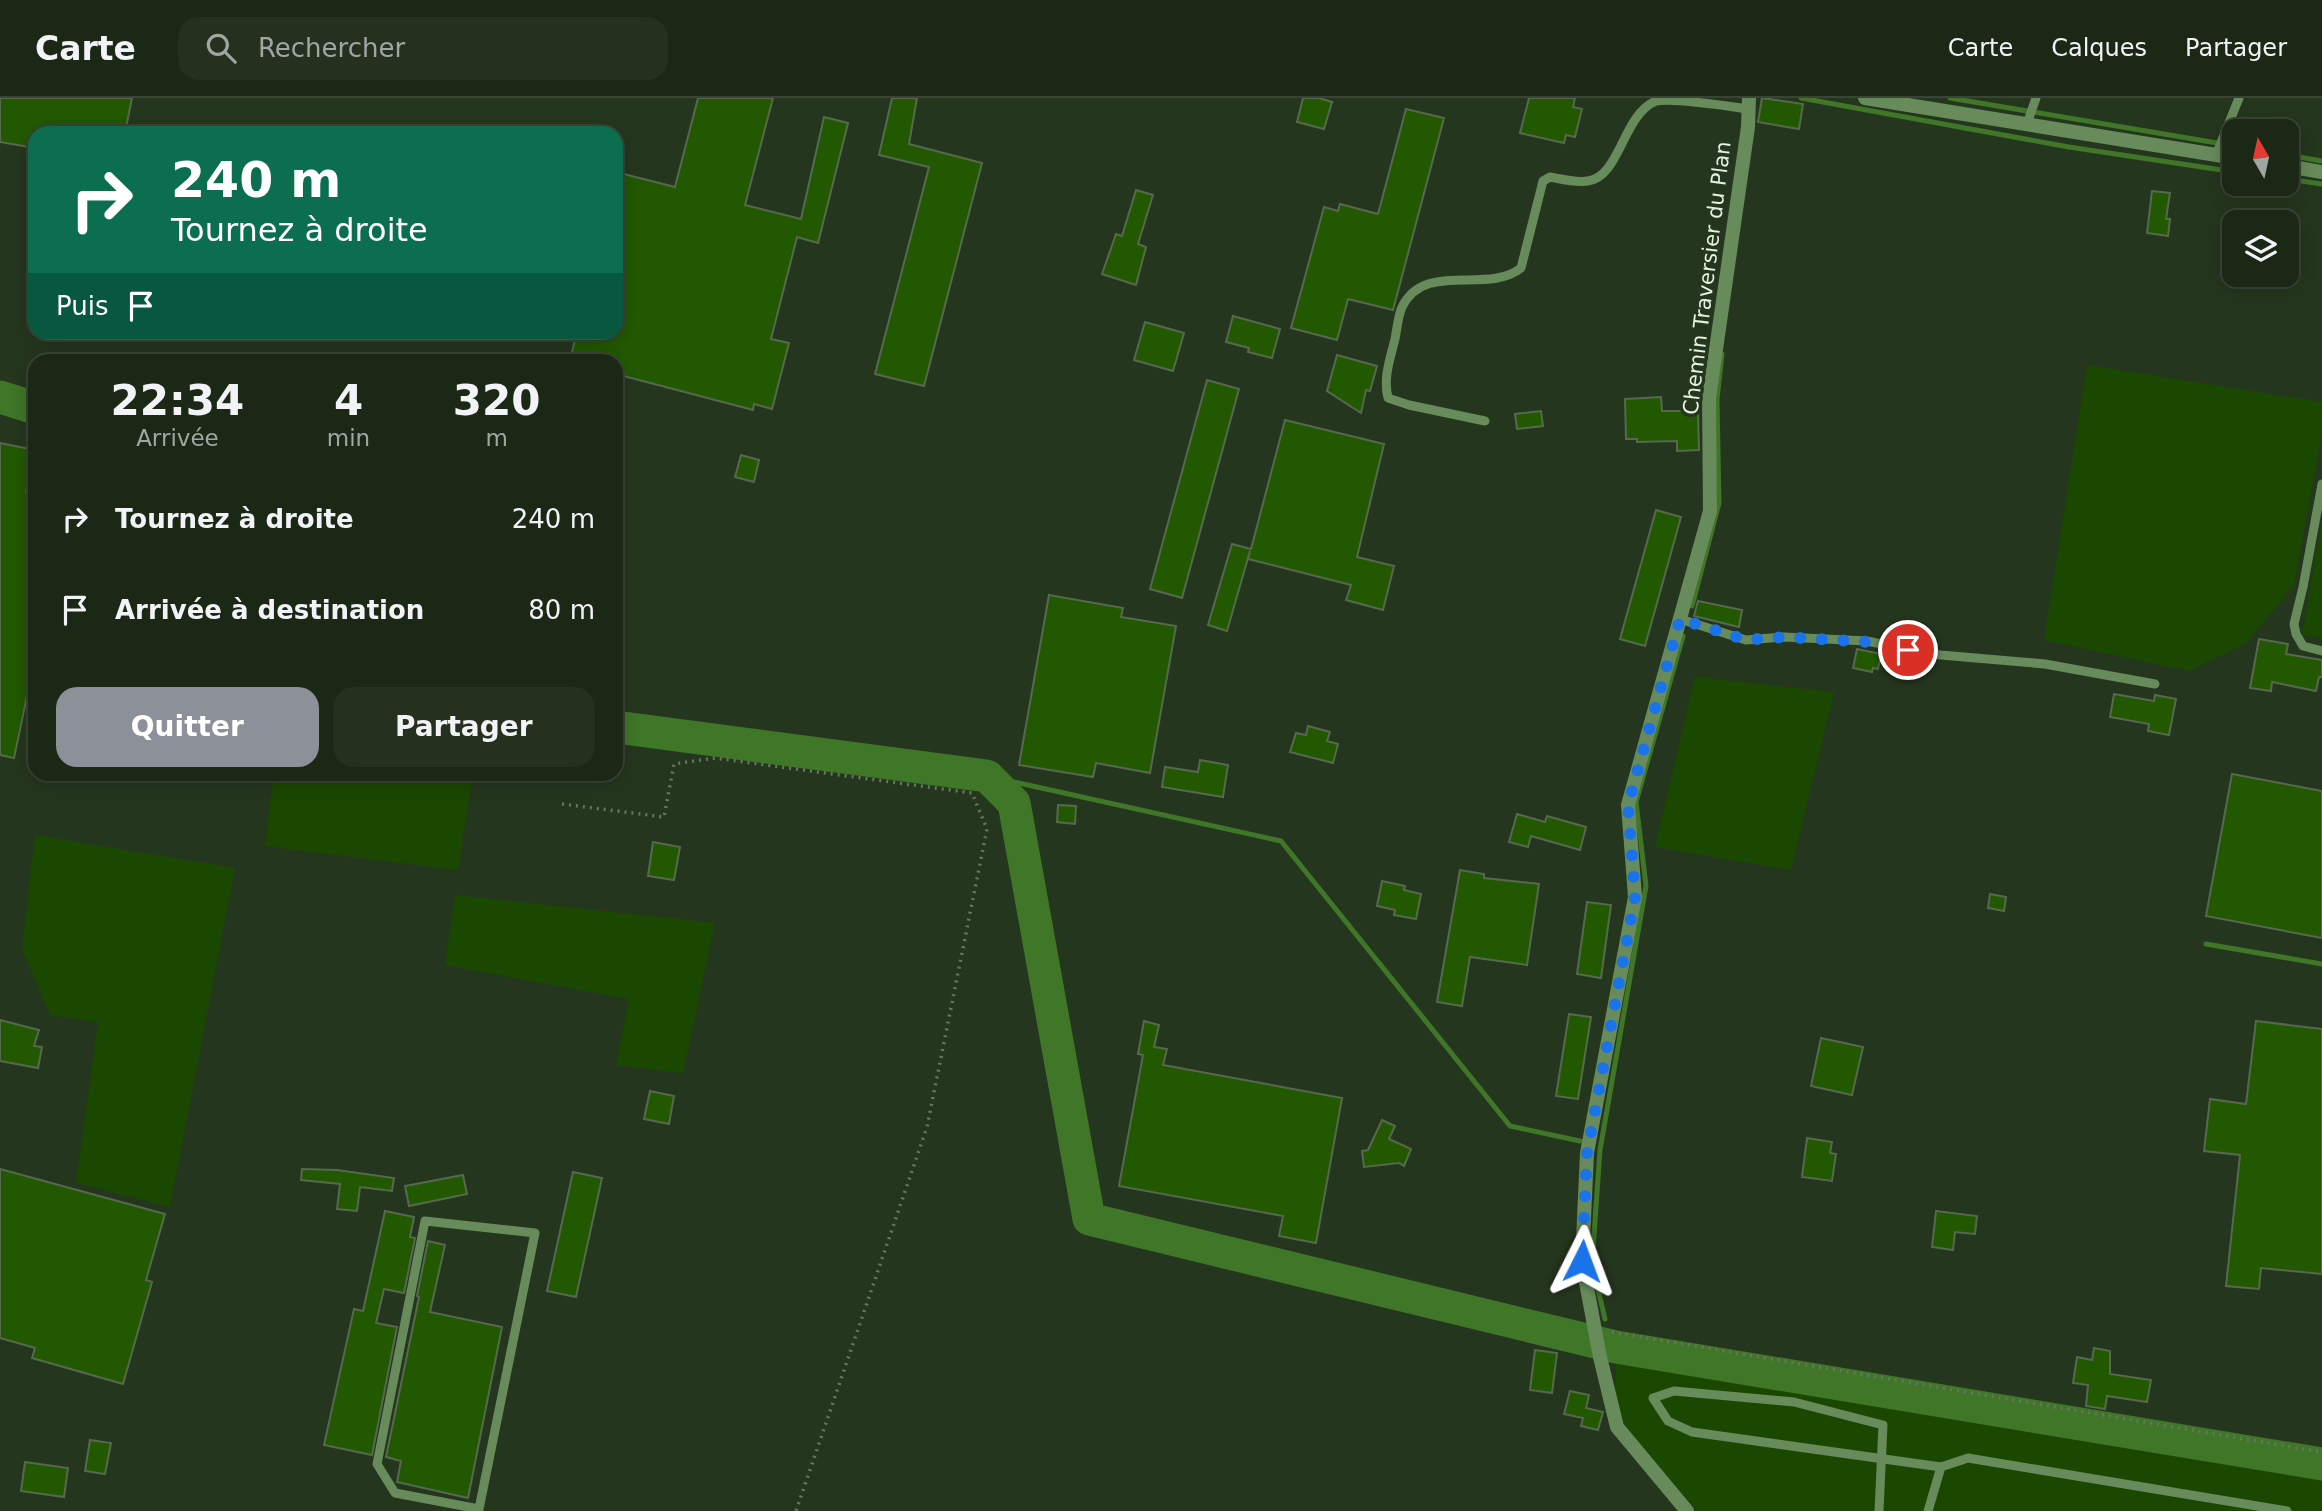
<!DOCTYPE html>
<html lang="fr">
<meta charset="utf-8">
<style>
:root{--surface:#1c2816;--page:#25301f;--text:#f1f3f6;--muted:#a0a6a1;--line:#3a4435;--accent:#8c9099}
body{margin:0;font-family:"DejaVu Sans",sans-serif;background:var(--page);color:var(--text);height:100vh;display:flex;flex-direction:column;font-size:26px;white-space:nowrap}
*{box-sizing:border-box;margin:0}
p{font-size:23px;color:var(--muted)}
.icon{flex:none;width:38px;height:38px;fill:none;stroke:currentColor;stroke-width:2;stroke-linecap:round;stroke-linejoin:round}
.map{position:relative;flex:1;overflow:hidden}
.details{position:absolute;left:28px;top:256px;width:595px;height:427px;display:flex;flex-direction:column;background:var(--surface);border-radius:21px;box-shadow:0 4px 18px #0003,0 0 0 2px var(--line)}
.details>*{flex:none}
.guide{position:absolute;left:28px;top:28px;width:595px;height:214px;border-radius:21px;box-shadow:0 4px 18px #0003,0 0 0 2px var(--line);background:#0b6e4f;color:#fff;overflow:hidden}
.needle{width:46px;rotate:351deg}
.fabs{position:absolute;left:2222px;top:21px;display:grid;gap:14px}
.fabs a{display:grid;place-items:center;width:77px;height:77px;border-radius:14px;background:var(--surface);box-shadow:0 4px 18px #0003,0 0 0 2px var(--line);font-size:35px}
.pin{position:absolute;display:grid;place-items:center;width:60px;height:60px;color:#fff;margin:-30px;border:4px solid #fff;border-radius:50%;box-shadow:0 2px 7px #0007}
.me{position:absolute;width:77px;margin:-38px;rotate:3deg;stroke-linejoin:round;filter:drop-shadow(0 0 5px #0008)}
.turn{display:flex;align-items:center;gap:24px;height:147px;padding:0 28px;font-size:32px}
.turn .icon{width:91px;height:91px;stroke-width:2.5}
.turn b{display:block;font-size:49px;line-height:60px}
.then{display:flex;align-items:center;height:66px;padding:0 28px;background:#0003;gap:14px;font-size:26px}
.eta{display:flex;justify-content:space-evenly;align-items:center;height:119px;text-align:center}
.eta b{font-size:42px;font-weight:700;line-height:49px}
.button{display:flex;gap:14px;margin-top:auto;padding:14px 28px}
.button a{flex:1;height:80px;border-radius:21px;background:var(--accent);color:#fff;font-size:28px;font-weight:700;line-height:80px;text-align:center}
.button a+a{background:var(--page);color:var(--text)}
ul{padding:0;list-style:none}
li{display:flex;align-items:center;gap:21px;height:91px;padding:0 28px}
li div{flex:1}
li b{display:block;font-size:26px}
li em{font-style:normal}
header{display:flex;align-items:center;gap:42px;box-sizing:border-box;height:98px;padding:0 35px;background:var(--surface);border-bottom:2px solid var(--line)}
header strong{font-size:33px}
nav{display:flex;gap:38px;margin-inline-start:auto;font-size:24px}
.search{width:490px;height:63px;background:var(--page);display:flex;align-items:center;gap:18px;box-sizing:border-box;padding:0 24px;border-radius:21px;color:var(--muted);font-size:26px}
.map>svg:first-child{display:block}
.green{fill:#1b4801}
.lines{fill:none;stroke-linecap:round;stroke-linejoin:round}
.stream{stroke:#3f7627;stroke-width:5}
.river{stroke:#3f7627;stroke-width:33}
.building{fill:#225900;stroke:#56694f;stroke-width:2}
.path{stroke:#677661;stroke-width:3.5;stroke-dasharray:2 5;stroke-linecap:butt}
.service{stroke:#678b5a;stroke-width:9}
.minor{stroke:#678b5a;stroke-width:14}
.route{stroke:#1a73e8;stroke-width:12;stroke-dasharray:0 21.6}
.labels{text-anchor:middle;stroke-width:7;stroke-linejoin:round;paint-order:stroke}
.street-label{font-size:21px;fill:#e5f1e1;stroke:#25361e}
</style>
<header>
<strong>Carte</strong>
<div class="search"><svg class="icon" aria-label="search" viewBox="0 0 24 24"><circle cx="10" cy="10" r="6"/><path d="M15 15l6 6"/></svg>Rechercher</div>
<nav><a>Carte</a><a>Calques</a><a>Partager</a></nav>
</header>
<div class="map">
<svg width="2322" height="1413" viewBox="0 0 2322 1413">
<rect width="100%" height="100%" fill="#25361e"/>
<g class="green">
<polygon points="2087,267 2322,304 2322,336 2294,487 2246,545 2189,573 2044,542"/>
<polygon points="2322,423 2322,540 2302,537"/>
<polygon points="1695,579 1834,594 1791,772 1655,749"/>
<polygon points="274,676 473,676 458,772 265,748"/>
<polygon points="35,737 235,770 170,1109 76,1085 98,924 50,917 22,850"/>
<polygon points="455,797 715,825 683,975 616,967 629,901 445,867"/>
<polygon points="1616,1261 1907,1310 2322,1373 2322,1413 1697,1413 1626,1330 1616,1304"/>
</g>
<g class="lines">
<g class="stream">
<polyline points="1801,0 2069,49 2235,74"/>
<polyline points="1950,0 2235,48"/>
<polyline points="2287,57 2322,63"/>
<polyline points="2287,81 2322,86"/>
<polyline points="1692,508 1719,405 1717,301 1722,256"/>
<polyline points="987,678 1281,743 1510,1028 1580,1043"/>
<polyline points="2206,846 2322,866"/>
<polyline points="1605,1221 1592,1166 1600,1052 1646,788 1636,704 1683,538"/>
</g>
<g class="river">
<polyline points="0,299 35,310"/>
<polyline points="616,629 987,678 1014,705 1089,1121 1616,1249 2322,1366"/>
</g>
</g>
<g class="building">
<polygon points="0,0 132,0 125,35 35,35 35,50 0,44"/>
<polygon points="698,0 773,0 745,107 801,121 824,19 848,25 818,145 797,139 771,241 789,245 772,311 754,306 753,312 616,276 616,262 570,262 577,234 616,234 616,74 675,89"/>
<polygon points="892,0 917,0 909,46 982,65 924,288 875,276 929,69 879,57"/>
<polygon points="1303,0 1319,0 1332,4 1324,31 1297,24"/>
<polygon points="1529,0 1575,0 1573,9 1582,11 1575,39 1566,37 1564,45 1520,35"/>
<polygon points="1762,0 1803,6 1799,31 1758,24"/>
<polygon points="1406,11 1444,20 1393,212 1348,201 1337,242 1291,230 1324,109 1338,113 1340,106 1378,116"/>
<polygon points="1136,92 1153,97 1138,146 1146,149 1136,187 1102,176 1116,136 1122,138"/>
<polygon points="2152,93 2170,95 2166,121 2170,121 2168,138 2147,135"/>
<polygon points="1233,218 1280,231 1272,260 1248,254 1249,250 1226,244"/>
<polygon points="1145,224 1184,235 1173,273 1134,262"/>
<polygon points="1337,257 1377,268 1370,293 1366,292 1361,315 1327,293"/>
<polygon points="1207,282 1239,291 1182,500 1150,491"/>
<polygon points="1661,299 1662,313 1698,313 1699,352 1677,353 1677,343 1637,344 1637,341 1626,341 1625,301"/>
<polygon points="1541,313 1543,328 1517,331 1515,316"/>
<polygon points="1285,322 1384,346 1357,459 1394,468 1383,512 1346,502 1351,487 1248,461 1250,453 1227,533 1208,527 1232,446 1251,451"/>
<polygon points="0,345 35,352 26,394 35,396 35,560 14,660 0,657"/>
<polygon points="741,357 759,362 754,384 735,379"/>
<polygon points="1656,412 1681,419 1645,548 1620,541"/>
<polygon points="1049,497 1123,510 1121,519 1176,528 1150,675 1096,665 1093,679 1019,667"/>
<polygon points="1698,503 1742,512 1739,529 1694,518"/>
<polygon points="2259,541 2288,546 2286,556 2322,562 2322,579 2319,579 2316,593 2272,584 2271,593 2250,590"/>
<polygon points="1857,551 1881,556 1878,571 1873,570 1872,574 1853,570"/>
<polygon points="2114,596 2154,603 2155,597 2176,601 2169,637 2148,633 2149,626 2110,619"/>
<polygon points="1308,628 1330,634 1327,643 1338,646 1333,665 1290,654 1296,635 1306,637"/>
<polygon points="1200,662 1228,667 1223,699 1162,689 1165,669 1198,674"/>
<polygon points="2232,676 2322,693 2322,840 2206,818"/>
<polygon points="1058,707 1076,708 1075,726 1057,724"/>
<polygon points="1517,716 1545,724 1547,718 1586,729 1580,752 1531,738 1528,749 1509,744"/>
<polygon points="653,744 680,749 674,782 648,778"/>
<polygon points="1460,772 1484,776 1484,780 1539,786 1527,867 1470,859 1462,908 1437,904"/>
<polygon points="1382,783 1405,788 1404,792 1421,796 1416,821 1394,817 1395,812 1377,808"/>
<polygon points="1990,796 2006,799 2004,813 1988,810"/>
<polygon points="1587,804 1611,807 1601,880 1577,876"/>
<polygon points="1569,916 1591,919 1578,1001 1556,998"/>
<polygon points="0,922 39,932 34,948 42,949 38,970 0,963"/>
<polygon points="1144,923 1159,927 1154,949 1167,951 1163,967 1342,1000 1316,1145 1279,1138 1283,1118 1119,1088 1143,957 1138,956"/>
<polygon points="2256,923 2322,931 2322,1176 2261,1170 2259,1191 2226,1188 2240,1057 2204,1053 2210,1001 2246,1006"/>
<polygon points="1821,940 1863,949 1852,997 1811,988"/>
<polygon points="650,993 674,998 669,1026 644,1021"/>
<polygon points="1382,1022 1395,1028 1389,1041 1411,1051 1404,1068 1399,1065 1364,1069 1362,1053 1368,1052"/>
<polygon points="1807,1040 1832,1044 1830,1055 1836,1056 1832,1083 1802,1079"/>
<polygon points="0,1071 165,1116 146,1182 152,1184 123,1286 32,1260 35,1250 0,1240"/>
<polygon points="302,1071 337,1072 394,1080 392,1093 360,1089 357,1113 337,1111 340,1086 301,1082"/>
<polygon points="573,1074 602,1080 576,1199 547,1193"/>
<polygon points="463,1077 467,1096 409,1108 405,1088"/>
<polygon points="385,1113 414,1119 410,1139 415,1140 404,1195 384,1191 376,1225 397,1229 372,1357 324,1347 354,1211 363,1213"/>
<polygon points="1936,1113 1977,1118 1975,1136 1955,1134 1953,1152 1932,1149"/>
<polygon points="428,1143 445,1147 430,1214 502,1229 468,1400 397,1384 401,1363 386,1359 419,1199 417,1198"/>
<polygon points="2094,1250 2110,1253 2110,1276 2151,1282 2147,1304 2107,1298 2105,1311 2086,1308 2088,1287 2073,1285 2077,1259 2092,1262"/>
<polygon points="1535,1252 1557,1255 1552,1295 1530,1292"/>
<polygon points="1570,1293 1589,1297 1586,1310 1603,1314 1598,1332 1581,1328 1583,1320 1564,1316"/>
<polygon points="90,1342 111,1345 105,1376 85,1373"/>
<polygon points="25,1364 68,1370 64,1399 21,1393"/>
</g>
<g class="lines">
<g class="path">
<polyline points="562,706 664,719 674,666 715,660 972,695 987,731 927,1029 796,1413"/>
<polyline points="1612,1234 2322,1354"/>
</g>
<g class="service">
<polyline points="2027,26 2036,0"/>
<polyline points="2216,57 2239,0"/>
<path d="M1485,323L1409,307L1388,300C1383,280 1390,261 1395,241C1397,231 1398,218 1402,209C1425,162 1487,197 1521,170L1543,83L1550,79C1561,81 1576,85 1588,83C1620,79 1623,16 1656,3C1673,0 1728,8 1748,11"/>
<polyline points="2322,386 2303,489 2294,526 2296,536 2303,548 2322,553"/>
<polyline points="1680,521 1746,542 1784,539 1867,543 1929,556 2045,566 2155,586"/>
<polyline points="479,1413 479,1411 535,1135 425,1123 377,1366 395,1395 479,1411"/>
<polyline points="1879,1413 1883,1327 1794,1304 1674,1293 1653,1300 1668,1323 1692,1334 1941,1369"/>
<polyline points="1928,1413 1941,1369 1968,1360 2287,1413"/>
</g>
<g class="minor">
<polyline points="1865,0 2235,60"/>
<polyline points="2287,68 2322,74"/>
<polyline points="1687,1413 1617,1329 1600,1259 1582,1163 1587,1055 1635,799 1628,707 1710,413 1709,300 1748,29 1749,0"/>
</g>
</g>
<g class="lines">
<polyline class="route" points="1582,1163 1587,1055 1635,799 1628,707 1680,521 1746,542 1784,539 1867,544 1908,552"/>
</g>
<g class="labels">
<g class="street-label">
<text transform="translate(1707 180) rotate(-83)" y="7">Chemin Traversier du Plan</text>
</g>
</g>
</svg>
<div class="fabs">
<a><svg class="needle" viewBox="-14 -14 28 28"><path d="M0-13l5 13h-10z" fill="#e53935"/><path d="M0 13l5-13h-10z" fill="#a0a6a1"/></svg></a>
<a><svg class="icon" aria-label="layers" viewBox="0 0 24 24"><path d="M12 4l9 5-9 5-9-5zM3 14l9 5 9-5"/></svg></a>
</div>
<div class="pin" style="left:1908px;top:552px;background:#d93025"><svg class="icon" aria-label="arrive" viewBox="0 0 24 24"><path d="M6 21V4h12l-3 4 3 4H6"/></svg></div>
<svg class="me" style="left:1582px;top:1163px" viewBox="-20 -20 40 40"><path d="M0-17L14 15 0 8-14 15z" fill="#1a73e8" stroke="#fff" stroke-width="4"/></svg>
<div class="guide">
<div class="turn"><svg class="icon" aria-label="right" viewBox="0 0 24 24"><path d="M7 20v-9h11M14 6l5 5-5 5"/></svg><div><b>240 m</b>Tournez à droite</div></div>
<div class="then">Puis<svg class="icon" aria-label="arrive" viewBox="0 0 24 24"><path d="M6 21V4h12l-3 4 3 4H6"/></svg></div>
</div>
<section class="details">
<div class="eta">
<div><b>22:34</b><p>Arrivée</p></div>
<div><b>4</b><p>min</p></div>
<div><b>320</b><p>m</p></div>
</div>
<ul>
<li><svg class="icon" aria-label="right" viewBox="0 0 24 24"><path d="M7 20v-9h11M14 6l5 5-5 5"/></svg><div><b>Tournez à droite</b></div><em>240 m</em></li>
<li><svg class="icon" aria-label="arrive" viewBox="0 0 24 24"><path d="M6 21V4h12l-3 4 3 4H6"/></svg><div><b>Arrivée à destination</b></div><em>80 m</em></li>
</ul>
<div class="button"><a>Quitter</a><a>Partager</a></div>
</section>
</div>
